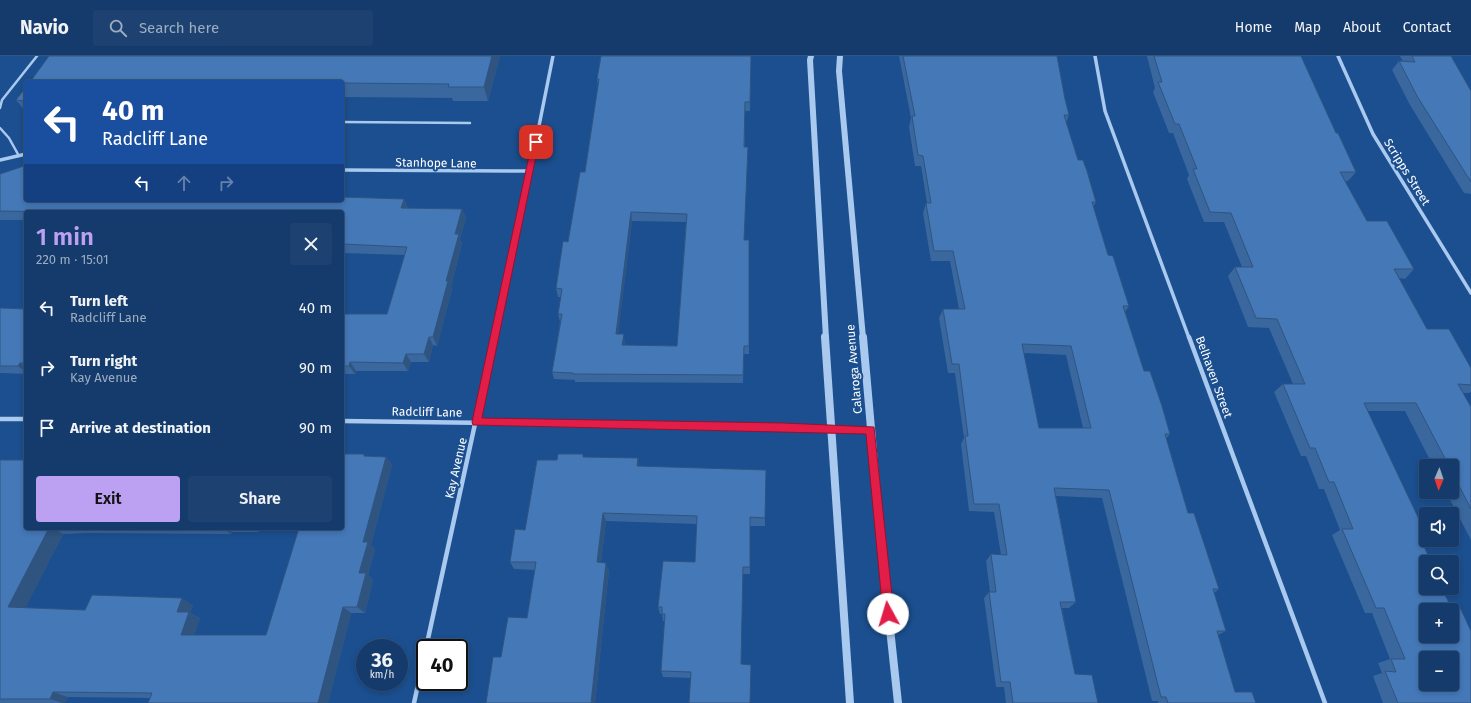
<!DOCTYPE html>
<meta charset="utf-8">
<style>
:root{--surface:#143b6b;--page:#1d4271;--text:#f1f3f6;--muted:#9dadc1;--line:#33557e;--accent:#bca0f2}
body{margin:0;font-family:"Fira Sans",sans-serif;background:var(--page);color:var(--text);height:100vh;display:flex;flex-direction:column;font-size:15px;white-space:nowrap}
*{box-sizing:border-box;margin:0}
p{font-size:13px;color:var(--muted)}
.icon{flex:none;width:22px;height:22px;fill:none;stroke:currentColor;stroke-width:2;stroke-linecap:round;stroke-linejoin:round}
.map{position:relative;flex:1;overflow:hidden}
.drawer{position:absolute;left:24px;top:154px;width:320px;height:320px;display:flex;flex-direction:column;background:var(--surface);border-radius:4px;box-shadow:0 2px 6px #0003,0 0 0 1px var(--line)}
.drawer>*{flex:none}
.guide{position:absolute;left:24px;top:24px;width:320px;height:122px;border-radius:4px;box-shadow:0 2px 6px #0003,0 0 0 1px var(--line);background:#1a4fa0;color:#fff;overflow:hidden}
.needle{width:26px;rotate:182deg}
.tools{position:absolute;left:1419px;top:403px;display:grid;gap:8px}
.tools a{display:grid;place-items:center;width:40px;height:40px;border-radius:4px;background:var(--surface);box-shadow:0 2px 6px #0003,0 0 0 1px var(--line);font-size:20px}
.speed{position:absolute;left:356px;top:583px;display:flex;gap:8px;font-size:20px;font-weight:700;text-align:center}
.speed>*{display:grid;place-content:center;width:52px;height:52px;border-radius:50%;background:var(--surface);box-shadow:0 2px 6px #0003,0 0 0 1px var(--line);line-height:1}
.speed small{font-size:10px;font-weight:400}
.speed .limit{border:2px solid #111;border-radius:6px;background:#fff;color:#111}
.pin{position:absolute;display:grid;place-items:center;width:34px;height:34px;color:#fff;margin:-17px;border-radius:8px;box-shadow:0 2px 6px #0006}
.me{position:absolute;width:44px;margin:-22px;rotate:354deg;stroke-linejoin:round;filter:drop-shadow(0 0 3px #0008)}
.turn{display:flex;align-items:center;gap:14px;height:84px;padding:0 12px;font-size:18px}
.turn .icon{width:52px;height:52px;stroke-width:2.5}
.turn b{display:block;font-size:28px;line-height:34px}
.lanes{display:flex;align-items:center;height:38px;padding:0 12px;background:#0003;justify-content:center;gap:20px;direction:ltr}
.lanes .off{opacity:.35}
.round{display:grid;place-items:center;flex:none;width:42px;height:42px;border-radius:4px;background:var(--page)}
.headline{display:flex;align-items:center;justify-content:space-between;height:68px;padding:0 12px}
h1{font-size:24px;font-weight:600;line-height:30px;color:var(--accent)}
.cta{display:flex;gap:8px;margin-top:auto;padding:8px 12px}
.cta a{flex:1;height:46px;border-radius:4px;background:var(--accent);color:#111;font-size:16px;font-weight:600;line-height:46px;text-align:center}
.cta a+a{background:var(--page);color:var(--text)}
ul{padding:0;list-style:none}
li{display:flex;align-items:center;gap:12px;height:60px;padding:0 12px}
li div{flex:1}
li b{display:block;font-size:15px}
li em{font-style:normal}
header{display:flex;align-items:center;gap:24px;box-sizing:border-box;height:56px;padding:0 20px;background:var(--surface);border-bottom:1px solid var(--line)}
header strong{font-size:19px}
nav{display:flex;gap:22px;margin-inline-start:auto;font-size:14px}
.search{width:280px;height:36px;background:var(--page);display:flex;align-items:center;gap:10px;box-sizing:border-box;padding:0 14px;border-radius:4px;color:var(--muted);font-size:15px}
.map>svg:first-child{display:block}
.lines{fill:none;stroke-linecap:round;stroke-linejoin:round}
.service{stroke:#a9c9ee;stroke-width:2.5}
.minor-far1{stroke:#a9c9ee;stroke-width:3.5}
.minor{stroke:#a9c9ee;stroke-width:4.5}
.tertiary-far1{stroke:#a9c9ee;stroke-width:6}
.tertiary{stroke:#a9c9ee;stroke-width:8}
.wall{fill:#3a679d;fill-rule:evenodd}
.shaded-wall{fill:#305480}
.building{fill:#4478b7;stroke:#305480;fill-rule:evenodd}
.route{fill:#e11d48;stroke:#92132f}
.labels{text-anchor:middle;stroke-width:4;stroke-linejoin:round;paint-order:stroke}
.street-label{font-size:12px;fill:#fff;stroke:#1b4f8f}
</style>
<header>
<strong>Navio</strong>
<div class="search"><svg class="icon" aria-label="search" viewBox="0 0 24 24"><circle cx="10" cy="10" r="6"/><path d="M15 15l6 6"/></svg>Search here</div>
<nav><a>Home</a><a>Map</a><a>About</a><a>Contact</a></nav>
</header>
<div class="map">
<svg width="1471" height="647" viewBox="0 0 1471 647">
<rect width="100%" height="100%" fill="#1b4f8f"/>
<g class="lines">
<g class="service">
<polyline points="0,52 2,44 37,0"/>
<polyline points="342,66 470,67"/>
<polyline points="0,72 9,82 19,100"/>
</g>
<g class="minor-far1">
<polyline points="1095,0 1105,55 1189,282"/>
<polyline points="1338,0 1373,78 1471,237"/>
<polyline points="0,104 26,98"/>
<polyline points="342,114 530,115"/>
<polyline points="494,282 530,115 553,0"/>
</g>
<g class="minor">
<polyline points="1189,281 1325,647"/>
<polyline points="0,363 26,363"/>
<polyline points="342,365 799,371 871,374"/>
<polyline points="426,592 494,281"/>
<polyline points="414,647 425,597"/>
</g>
<g class="tertiary-far1">
<polyline points="811,0 810,4 826,282"/>
<polyline points="840,0 839,15 863,282"/>
</g>
<g class="tertiary">
<polyline points="825,281 850,647"/>
<polyline points="863,281 882,498 898,647"/>
</g>
</g>
<g class="wall">
<polygon points="49,0 500,0 488,45 453,45 452,42 342,41 342,26"/>
<path d="M751,0L750,55H745L744,184L749,290V298H744L743,327L575,326V324L554,323L552,316L560,266L558,258L561,241H558L556,232L585,116L598,30L597,23ZM632,165L686,166L677,290L625,289V286L618,278Z"/>
<path d="M899,0H1057L1065,43L1069,59L1066,67L1078,104L1096,146L1093,151L1108,199L1129,250L1125,256L1144,315L1170,378L1166,383L1188,457L1219,533L1214,537L1226,575L1218,579L1235,636L1256,647H1158V645H1152L1102,442L1056,440L1076,546L1069,552H1062L1075,618L1098,647H1006L1004,631H996L984,542L989,536H990L986,505L991,498L1001,499L994,456L969,455L961,388L964,382L955,317H948L939,262L943,253H959L950,205H931L923,157L926,147H927L921,110H915L909,71L911,62ZM1024,297L1066,299L1083,372H1039Z"/>
<polygon points="1147,0 1301,0 1336,77 1356,116 1348,125 1345,125 1367,165 1414,213 1405,223 1399,222 1427,273 1471,312 1471,336 1469,337 1463,337 1471,351 1471,484 1446,436 1452,436 1452,410 1433,410 1405,355 1368,355 1426,480 1420,483 1471,647 1383,647 1373,620 1382,617 1378,607 1390,603 1372,557 1365,557 1332,479 1340,474 1324,433 1319,433 1306,400 1301,400 1274,336 1283,328 1293,328 1269,272 1248,271 1228,220 1235,211 1242,211 1224,166 1204,166 1187,123 1189,119 1173,77 1169,77 1153,36 1155,32"/>
<polygon points="1400,0 1451,0 1471,35 1471,138 1464,137 1410,49 1392,14 1399,5 1403,6"/>
<polygon points="26,31 26,56 16,44"/>
<polygon points="0,118 26,144 404,143 408,152 462,153 466,162 460,182 462,187 451,231 452,233 437,290 433,289 429,306 411,306 408,315 356,315 355,318 342,318 342,258 387,258 405,199 342,197 342,156 26,156 26,164 0,164"/>
<polygon points="0,252 26,253 26,318 0,317"/>
<polygon points="366,400 386,401 392,409 371,489 375,493 368,519 373,524 365,557 351,557 328,647 149,647 150,642 68,641 65,647 0,647 0,403 26,472 261,472 259,476 232,476 231,478 90,477 63,478 25,552 85,554 193,549 190,557 200,562 194,579 266,579"/>
<polygon points="584,401 640,410 765,462 765,470 750,470 750,518 743,518 690,622 663,621 661,615 665,565 663,565 662,558 660,558 658,551 695,506 697,468 606,465 601,507 609,514 595,647 486,647 501,601 527,562 535,514 514,513 510,506 525,474 557,404"/>
</g>
<g class="shaded-wall">
<polygon points="492,0 500,0 488,45 484,31"/>
<polygon points="404,143 408,152 405,161 401,152"/>
<polygon points="462,153 466,162 460,182 462,187 451,231 452,233 437,290 433,281 446,225 455,178"/>
<polygon points="631,156 632,165 617,286 616,278"/>
<polygon points="624,278 625,286 624,297 622,289"/>
<polygon points="429,281 433,289 429,306 424,298"/>
<polygon points="406,298 411,306 408,315 403,307"/>
<polygon points="350,306 356,315 355,318 349,310"/>
<polygon points="20,307 26,311 26,316 18,310"/>
<polygon points="386,401 392,409 371,489 375,493 368,519 373,524 365,557 357,551 359,517 363,486"/>
<polygon points="638,402 640,411 637,410"/>
<polygon points="603,457 606,465 600,514 597,506"/>
<polygon points="49,472 52,472 63,478 23,557 8,551"/>
<polygon points="223,472 227,472 232,476 231,478"/>
<polygon points="253,472 261,472 259,476"/>
<polygon points="606,507 609,514 595,647 591,647"/>
<polygon points="182,542 193,549 190,557 200,562 192,585 181,579 177,556"/>
<polygon points="343,551 351,557 328,647 318,647"/>
<polygon points="53,636 68,641 65,647 62,647 50,643"/>
</g>
<g class="building">
<polygon points="49,0 492,0 484,31 448,31 449,28 342,27 342,26 30,26"/>
<path d="M601,0H751L750,46H745L744,91H748L744,184H749V290H744L743,319L573,318V317L552,316L562,258H558L562,233L556,232L563,185L568,186L580,116H585L599,23H597ZM631,156L687,158L677,290L622,289L624,278H616Z"/>
<path d="M903,0H1057L1065,43L1069,59H1064L1078,104H1083L1087,115L1096,146H1092L1108,199L1113,200L1129,250H1123L1144,315H1150L1162,350L1170,378H1165L1188,457H1194L1219,533H1213L1226,575H1217L1235,636H1252L1256,647H1168L1166,641H1161L1109,434L1054,432L1076,546H1060L1075,618L1092,619L1098,647H1013L1010,626H1001L989,536H996L991,498L1007,499L999,448H974L965,380H968L959,308H952L943,253H965L953,195H934L926,147H931L923,100L918,99L912,60H915ZM1022,288L1071,290L1091,372H1039Z"/>
<path d="M1154,0H1301L1336,77H1338L1356,116H1340L1367,165H1387L1414,213H1394L1427,273H1449L1471,312V329L1458,328L1471,351V453L1452,416V410H1449L1416,347H1364L1426,478V479H1419L1431,506H1426V532H1442L1449,547H1458L1471,575V647H1398L1385,615L1396,616L1391,603H1405L1384,552H1376L1342,473H1353L1334,426H1329L1315,392H1310L1283,328H1305L1277,263L1256,262L1235,211H1253L1231,157L1210,156L1193,113H1197L1179,68H1175L1158,26H1162ZM1426,554H1452V580H1426ZM1426,602H1452V628H1426Z"/>
<polygon points="1412,0 1451,0 1471,35 1471,126 1417,40 1399,5 1415,6"/>
<polygon points="26,31 26,45 16,44"/>
<polygon points="24,110 26,110 26,144 342,144 342,141 404,143 401,152 462,153 455,178 459,178 446,225 448,225 433,281 429,281 424,298 406,298 403,307 350,306 349,310 342,310 342,258 387,258 407,191 342,188 342,156 60,156 0,155 0,118"/>
<polygon points="0,252 26,253 26,307 20,307 18,310 0,310"/>
<polygon points="342,398 364,398 364,400 386,401 363,486 368,486 359,517 366,517 357,551 343,551 318,647 148,647 152,637 53,636 50,643 0,643 0,404 26,404 26,472 49,472 8,551 85,554 92,539 182,542 177,556 189,556 181,579 266,579 299,472 342,472"/>
<polygon points="558,398 583,398 583,401 638,402 637,410 766,414 765,462 750,461 750,511 743,511 741,608 751,609 750,647 689,647 691,616 661,615 665,558 662,558 662,551 658,551 663,505 695,506 697,460 603,457 597,506 606,507 591,647 486,647 493,601 501,601 508,561 527,562 536,506 510,506 515,473 525,474 537,404 557,404"/>
</g>
<polygon class="route" points="536,84 539,86 482,362 783,367 874,371 894,558 892,561 888,563 885,561 883,558 866,378 473,369 472,366 532,86"/>
<g class="labels">
<g class="street-label">
<text transform="translate(436 107) rotate(1)" y="4">Stanhope Lane</text>
<text transform="translate(1407 116) rotate(58)" y="4">Scripps Street</text>
<text transform="translate(854 313) rotate(-95)" y="4">Calaroga Avenue</text>
<text transform="translate(1214 321) rotate(70)" y="4">Belhaven Street</text>
<text transform="translate(427 356) rotate(1)" y="4">Radcliff Lane</text>
<text transform="translate(456 412) rotate(-77)" y="4">Kay Avenue</text>
</g>
</g>
</svg>
<div class="tools">
<a><svg class="needle" viewBox="-14 -14 28 28"><path d="M0-13l5 13h-10z" fill="#e53935"/><path d="M0 13l5-13h-10z" fill="#9dadc1"/></svg></a>
<a><svg class="icon" aria-label="sound" viewBox="0 0 24 24"><path d="M4 9h4l5-4v14l-5-4H4zM17 9q2 3 0 6"/></svg></a>
<a><svg class="icon" aria-label="search" viewBox="0 0 24 24"><circle cx="10" cy="10" r="6"/><path d="M15 15l6 6"/></svg></a>
<a>+</a>
<a>−</a>
</div>
<div class="speed"><div>36<small>km/h</small></div><div class="limit">40</div></div>
<div class="pin" style="left:536px;top:86px;background:#d93025"><svg class="icon" aria-label="arrive" viewBox="0 0 24 24"><path d="M6 21V4h12l-3 4 3 4H6"/></svg></div>
<svg class="me" style="left:888px;top:558px" viewBox="-20 -20 40 40"><circle r="19" fill="#fff"/><path d="M0-13L10 11 0 6-10 11z" fill="#e11d48"/></svg>
<div class="guide">
<div class="turn"><svg class="icon" aria-label="left" viewBox="0 0 24 24"><path d="M17 20v-9H6M10 6l-5 5 5 5"/></svg><div><b>40 m</b>Radcliff Lane</div></div>
<div class="lanes"><svg class="icon" aria-label="left" viewBox="0 0 24 24"><path d="M17 20v-9H6M10 6l-5 5 5 5"/></svg><svg class="icon off" aria-label="ahead" viewBox="0 0 24 24"><path d="M12 20V5M6 11l6-6 6 6"/></svg><svg class="icon off" aria-label="right" viewBox="0 0 24 24"><path d="M7 20v-9h11M14 6l5 5-5 5"/></svg></div>
</div>
<section class="drawer">
<div class="headline"><div><h1>1 min</h1><p>220 m · 15:01</p></div><a class="round"><svg class="icon" aria-label="close" viewBox="0 0 24 24"><path d="M6 6l12 12M18 6L6 18"/></svg></a></div>
<ul>
<li><svg class="icon" aria-label="left" viewBox="0 0 24 24"><path d="M17 20v-9H6M10 6l-5 5 5 5"/></svg><div><b>Turn left</b><p>Radcliff Lane</p></div><em>40 m</em></li>
<li><svg class="icon" aria-label="right" viewBox="0 0 24 24"><path d="M7 20v-9h11M14 6l5 5-5 5"/></svg><div><b>Turn right</b><p>Kay Avenue</p></div><em>90 m</em></li>
<li><svg class="icon" aria-label="arrive" viewBox="0 0 24 24"><path d="M6 21V4h12l-3 4 3 4H6"/></svg><div><b>Arrive at destination</b></div><em>90 m</em></li>
</ul>
<div class="cta"><a>Exit</a><a>Share</a></div>
</section>
</div>
